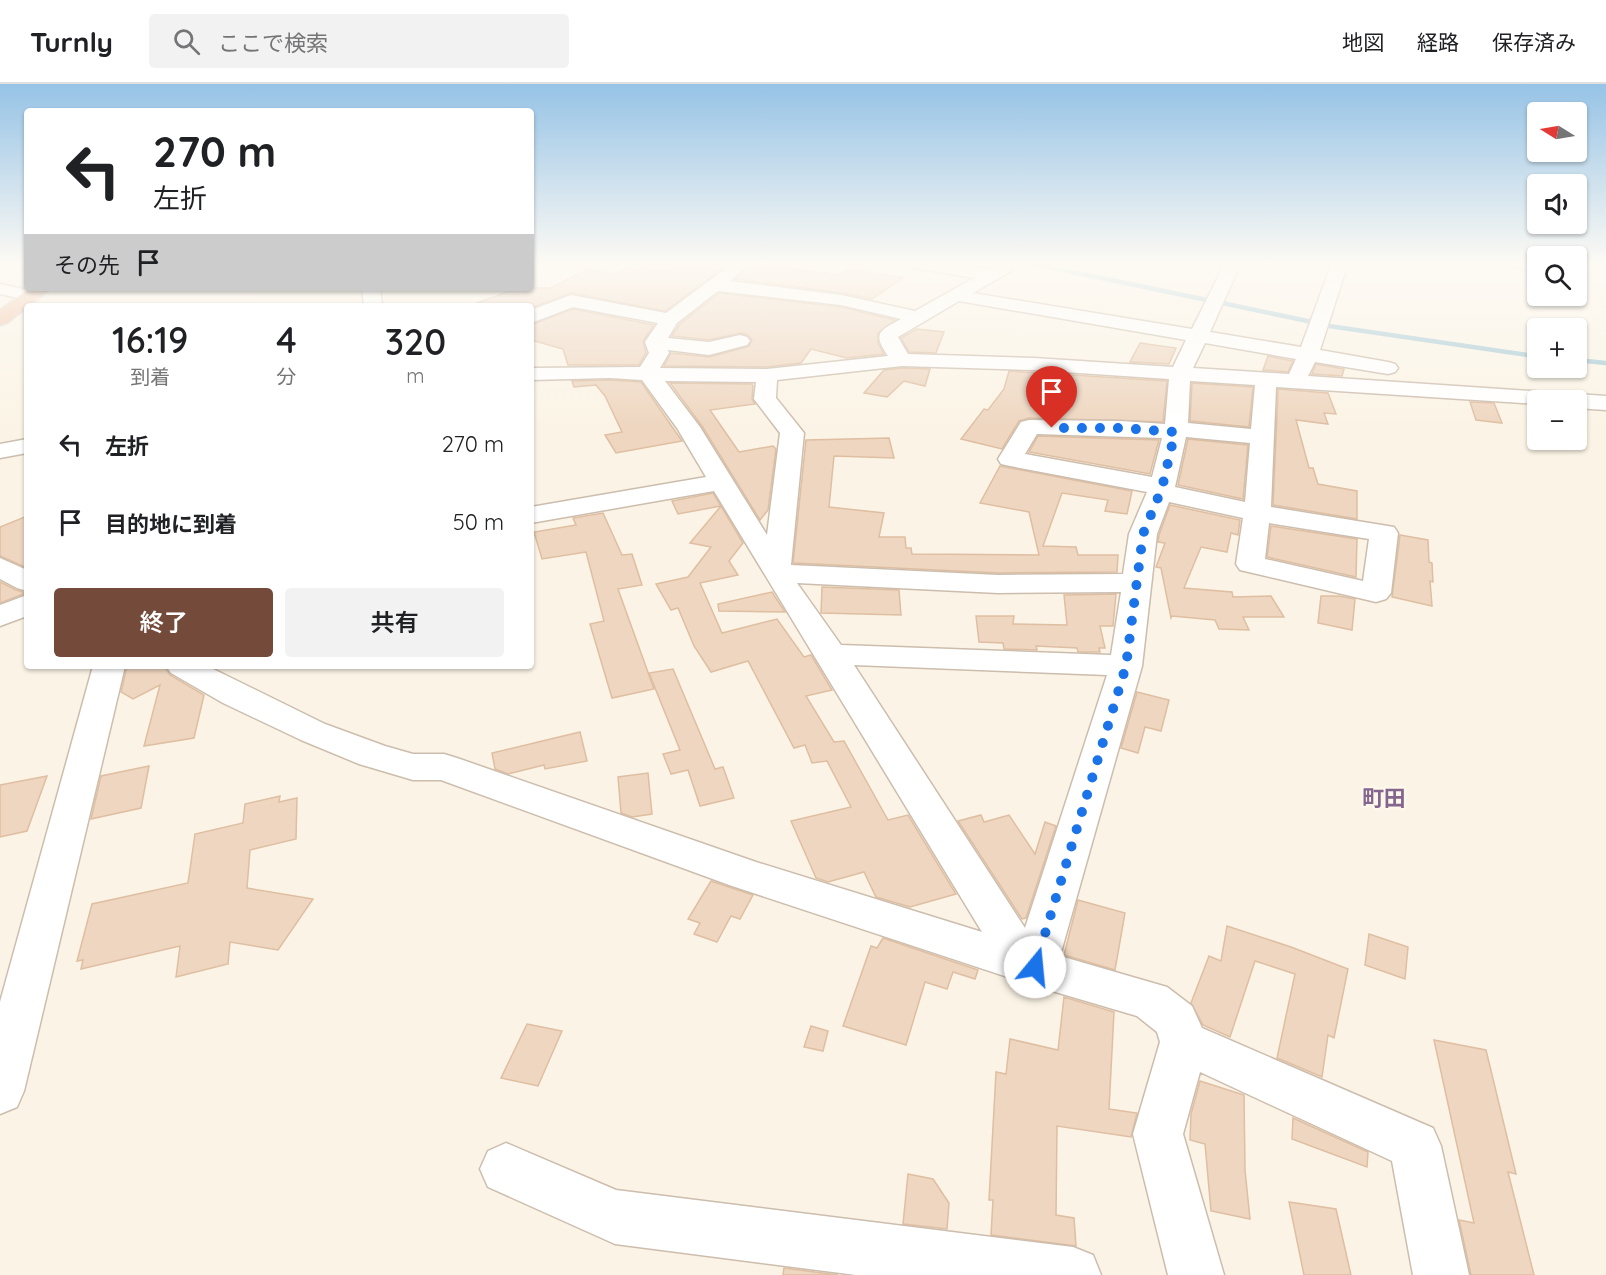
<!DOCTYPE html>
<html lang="ja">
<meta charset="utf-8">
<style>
:root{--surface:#fff;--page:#f2f2f2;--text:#202124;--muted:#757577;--line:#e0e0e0;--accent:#744b3a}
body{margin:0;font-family:Quicksand,"Noto Sans JP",sans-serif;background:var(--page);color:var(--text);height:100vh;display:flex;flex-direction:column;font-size:22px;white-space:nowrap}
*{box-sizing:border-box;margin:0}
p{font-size:20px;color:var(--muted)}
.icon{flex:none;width:33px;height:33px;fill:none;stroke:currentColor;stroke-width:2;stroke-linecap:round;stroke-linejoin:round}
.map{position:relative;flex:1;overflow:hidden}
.side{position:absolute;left:24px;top:219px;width:510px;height:366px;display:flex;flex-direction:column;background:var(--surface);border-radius:6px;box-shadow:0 2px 4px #0004}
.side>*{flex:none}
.banner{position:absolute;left:24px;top:24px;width:510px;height:183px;border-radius:6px;box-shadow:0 2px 4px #0004;background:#fff;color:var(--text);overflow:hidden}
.needle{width:39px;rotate:281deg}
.tools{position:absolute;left:1527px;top:18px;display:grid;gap:12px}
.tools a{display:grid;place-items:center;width:60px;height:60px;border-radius:6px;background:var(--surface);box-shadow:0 2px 4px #0004;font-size:30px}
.pin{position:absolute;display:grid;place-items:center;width:51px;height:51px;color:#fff;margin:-62px -26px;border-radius:50% 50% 50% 0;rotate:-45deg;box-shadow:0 0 6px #0007}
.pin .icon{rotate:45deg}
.me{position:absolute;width:66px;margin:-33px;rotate:17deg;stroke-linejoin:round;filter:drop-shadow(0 0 4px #0008)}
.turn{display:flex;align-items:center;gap:21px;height:126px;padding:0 30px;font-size:27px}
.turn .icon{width:78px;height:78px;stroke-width:2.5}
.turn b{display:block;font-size:42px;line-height:51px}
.then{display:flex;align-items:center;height:57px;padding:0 30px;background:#0003;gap:12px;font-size:22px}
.eta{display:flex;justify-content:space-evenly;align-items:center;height:102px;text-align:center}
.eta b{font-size:36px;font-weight:600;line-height:42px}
.cta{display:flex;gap:12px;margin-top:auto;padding:12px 30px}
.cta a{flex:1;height:69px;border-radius:6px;background:var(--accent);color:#fff;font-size:24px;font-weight:600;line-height:69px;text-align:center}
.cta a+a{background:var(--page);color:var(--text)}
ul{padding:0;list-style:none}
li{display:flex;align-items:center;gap:18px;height:78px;padding:0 30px}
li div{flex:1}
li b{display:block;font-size:22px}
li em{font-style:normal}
header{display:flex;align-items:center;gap:36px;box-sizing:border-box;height:84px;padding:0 30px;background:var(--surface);border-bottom:2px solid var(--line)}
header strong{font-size:28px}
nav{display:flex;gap:33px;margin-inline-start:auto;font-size:21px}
.search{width:420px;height:54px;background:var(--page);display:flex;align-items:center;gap:15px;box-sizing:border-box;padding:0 21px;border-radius:6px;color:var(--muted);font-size:22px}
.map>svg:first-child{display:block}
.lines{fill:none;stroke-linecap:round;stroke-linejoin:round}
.stream{stroke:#a3c8d4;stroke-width:4.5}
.building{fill:#eed6c0;stroke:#dfbea1;stroke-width:1.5}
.minor-casing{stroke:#ccbdad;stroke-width:3}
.highway-casing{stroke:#d8d2cd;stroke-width:3}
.minor{fill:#fff;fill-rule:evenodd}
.highway{fill:#f0bda2;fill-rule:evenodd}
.route{stroke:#1a73e8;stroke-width:10;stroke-dasharray:0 18}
.labels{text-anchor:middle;stroke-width:4.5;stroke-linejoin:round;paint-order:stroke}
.neighbourhood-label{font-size:22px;font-weight:bold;fill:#84658e;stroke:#fef8ec}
</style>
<header>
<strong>Turnly</strong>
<div class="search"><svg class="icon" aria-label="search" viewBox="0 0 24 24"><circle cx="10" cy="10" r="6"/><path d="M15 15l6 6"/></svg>ここで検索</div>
<nav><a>地図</a><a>経路</a><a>保存済み</a></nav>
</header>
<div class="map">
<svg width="1606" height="1191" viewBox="0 0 1606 1191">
<rect width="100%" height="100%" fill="#fbf4e6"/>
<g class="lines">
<g class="stream">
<polyline points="1030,179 1207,216"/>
<polyline points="1222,219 1312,238"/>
<polyline points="1329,242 1534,272"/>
<polyline points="1576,276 1606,279"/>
</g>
</g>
<g class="building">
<polygon points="641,179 665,181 670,179 730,179 665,227 571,209 531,224 487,222 477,219 518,204 551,204 588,185 613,190"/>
<polygon points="753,179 784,179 779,183 839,191 848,185 903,194 872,215 841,209 735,195"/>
<polygon points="719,209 841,223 895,236 878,249 878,259 884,270 847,274 811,265 801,279 767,283 664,282 671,269 710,273 749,262 752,256 748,251 741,249 709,256 672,252 679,241"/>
<polygon points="573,225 654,241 643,257 646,269 639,281 568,281 563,265 531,256 531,241"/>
<polygon points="917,245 944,248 936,269 909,268 901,254"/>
<polygon points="1140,259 1176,264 1169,280 1130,278"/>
<polygon points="1268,272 1293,277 1288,288 1263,286"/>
<polygon points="1316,280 1344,285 1342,292 1312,290"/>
<polygon points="902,284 930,285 925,302 904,297 887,313 864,309 884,286"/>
<polygon points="1009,287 1167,297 1163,338 1029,334 1019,337 1002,365 961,355 984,325 988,326 1004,305"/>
<polygon points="610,296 641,298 682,357 616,369 605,351 622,348 605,312 596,301 574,303 572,297"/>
<polygon points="670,299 752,300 753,302 752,315 755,320 710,326 739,368 773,362 776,365 768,426 760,436 702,342"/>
<polygon points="1192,299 1253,303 1249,343 1190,337"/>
<polygon points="1278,305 1328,309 1336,330 1324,329 1328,340 1296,336 1309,384 1313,384 1318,400 1357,407 1357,435 1273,421"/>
<polygon points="1470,318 1494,319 1502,339 1476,336"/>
<polygon points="1038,352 1159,356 1150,390 1029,368"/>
<polygon points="889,354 894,374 834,372 829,423 884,429 879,453 905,453 906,464 911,464 912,470 1039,471 1029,428 980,419 1000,382 1132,407 1127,430 1105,427 1108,416 1062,409 1043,462 1076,463 1078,471 1118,471 1117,488 998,489 793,479 806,356"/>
<polygon points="1188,355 1248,361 1243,415 1178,401"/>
<polygon points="713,409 721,422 678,430 672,417"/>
<polygon points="1170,421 1240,436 1238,451 1231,449 1227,468 1201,463 1184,504 1232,508 1233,513 1271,512 1284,533 1243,533 1249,546 1219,545 1215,536 1172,532 1171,534 1161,484 1156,483 1165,459 1158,458 1159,451"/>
<polygon points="721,422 743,459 729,477 738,491 700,499 722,549 777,535 804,573 811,571 832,606 806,612 834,658 844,657 888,736 908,731 956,810 910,823 876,813 864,788 828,798 816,794 791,737 851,723 827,677 812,679 805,661 794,664 748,577 711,588 694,562 678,524 671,526 656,500 688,493 711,463 690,459"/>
<polygon points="603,429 622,471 632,470 642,501 618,505 654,605 612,614 590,540 604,537 586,468 542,475 534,448 576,441 573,434"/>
<polygon points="27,432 27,484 0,472 0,443"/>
<polygon points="1271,442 1357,455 1356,493 1267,473"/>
<polygon points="1400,451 1428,456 1429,478 1432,479 1433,498 1430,497 1432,522 1392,513"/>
<polygon points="0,498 16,506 26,509 0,519"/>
<polygon points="822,503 899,506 901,531 821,529"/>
<polygon points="772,508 785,528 719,527 718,520"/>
<polygon points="1116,510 1113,542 1100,542 1105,564 1099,564 1100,568 1078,568 1077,564 1036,562 1037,566 1004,565 1003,559 979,558 976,532 1014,532 1013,540 1067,541 1064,511"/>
<polygon points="1321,512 1339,512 1355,515 1352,546 1318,539"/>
<polygon points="127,582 164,582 170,591 204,611 194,654 144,662 160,601 133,615 121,608"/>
<polygon points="673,585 715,685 723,683 734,714 700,722 688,686 671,690 663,670 680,666 649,589"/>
<polygon points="1137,608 1169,616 1161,647 1145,643 1138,669 1121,664"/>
<polygon points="580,648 587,677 545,685 544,681 508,690 495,685 492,669"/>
<polygon points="149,682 141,724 91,735 101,692"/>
<polygon points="648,689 652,730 632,733 621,729 618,693"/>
<polygon points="47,692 27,747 0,753 0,701"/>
<polygon points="280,712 279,718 297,714 296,755 250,766 247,804 313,815 278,866 230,858 228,880 176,893 180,862 81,885 83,876 77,877 92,820 188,799 195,750 243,739 245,720"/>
<polygon points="981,731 984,738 1009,731 1035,770 1045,738 1056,742 1026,834 1022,835 958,737"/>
<polygon points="711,797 753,811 740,835 731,832 717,858 694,850 700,839 688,835"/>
<polygon points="1078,816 1125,829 1115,886 1064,871"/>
<polygon points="1227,842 1291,863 1348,885 1334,954 1328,951 1322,993 1277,974 1295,890 1255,877 1230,953 1203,941 1191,919 1209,872 1221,877"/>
<polygon points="1369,850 1408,863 1405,895 1365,881"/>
<polygon points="883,854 978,886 975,895 953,888 947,905 925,898 906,961 843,942 871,862 877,864"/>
<polygon points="1064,913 1114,928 1109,1025 1137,1029 1131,1053 1057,1042 1056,1131 1074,1134 1076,1162 991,1151 993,1116 989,1116 996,988 1006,990 1010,955 1058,966"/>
<polygon points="527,940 562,947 538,1002 501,994"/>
<polygon points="811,942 828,947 823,967 804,963"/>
<polygon points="1434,956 1486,966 1516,1090 1508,1088 1534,1191 1471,1191 1459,1136 1474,1139"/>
<polygon points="1200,997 1244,1011 1245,1086 1250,1135 1211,1127 1205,1060 1190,1056 1191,1030"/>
<polygon points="1293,1034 1368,1068 1367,1083 1292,1055"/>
<polygon points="908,1090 933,1095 949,1119 947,1145 903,1140"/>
<polygon points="1289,1118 1336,1125 1351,1191 1304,1191"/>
<polygon points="784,1184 838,1191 783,1191"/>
</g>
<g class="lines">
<g class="minor-casing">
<g id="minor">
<path d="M733,179H751L730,197L841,211L915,227L974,194L908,183L906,179H945L988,185L1000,179H1020L1018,183L973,209L1192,245L1225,179H1241L1210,248L1301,263L1332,179H1348L1320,266L1388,278L1395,280L1398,284L1395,288L1388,290L1315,278L1308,292L1606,312V326L1576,324V316H1538V320L1276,303L1271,423L1394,443L1398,449L1391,509L1386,515L1376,518L1240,486L1236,480L1243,434L1169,418L1157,450L1142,582L1060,872L1167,903L1192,922L1202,944L1433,1044L1441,1062L1469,1191H1413L1392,1077L1200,988L1183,1050L1224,1191H1168L1133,1050L1160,958L1157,948L1137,932L1035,902L732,802L441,696H413L359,680L301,656L223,619L171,589L166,582H207L325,640L385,662L413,670H444L457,674L756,778L982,848L714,407L531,439V423L706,393L677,344L642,296L610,294L531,296V284L640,283L649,269L645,258L658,239L573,223L531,239V226L571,211L666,229ZM718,207L841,221L901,235C879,247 872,249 888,272L767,285L660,284L669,269L668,266L709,271L747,261L750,257L747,253L740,251L709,258L668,254L677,239ZM959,217L1186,256L1173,283L1034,274L908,270L898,253ZM1205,259L1296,275L1289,290L1193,284ZM902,282L1034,286L1169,295L1165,340L1121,337L1029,336L1021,338L998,375L1001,380L1010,382L1147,408L1129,450L1123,490L998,491L791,481L804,349L776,314L777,296ZM665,297L756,298L754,315L780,349L767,451L700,343ZM1190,297L1255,301L1251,345L1188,339ZM1037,350L1162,354L1152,393L1025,370ZM1186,353L1250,359L1245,418L1175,403ZM1269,439L1369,455L1363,497L1265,475ZM797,499L998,509L1121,508L1111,571L841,561ZM854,581L1107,591L1025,844Z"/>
<polygon points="1510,179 1538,179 1538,186 1532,187 1512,183"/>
<polygon points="0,200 37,208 40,212 37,216 31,217 0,210"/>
<polygon points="362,204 380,204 382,222 364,222"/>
<polygon points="27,355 27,369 0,374 0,360"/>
<polygon points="0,474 27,486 27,507 17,504 0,495"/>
<polygon points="27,511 27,532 0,542 0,521"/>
<polygon points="93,582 125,582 24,1007 17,1023 0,1030 0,918"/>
<polygon points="506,1059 616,1106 1073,1163 1093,1171 1101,1191 856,1191 615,1160 488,1103 480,1085 488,1067"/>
</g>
</g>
<g class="highway-casing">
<polygon id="highway" points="30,204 51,204 7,239 0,241 0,226"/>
</g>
<use href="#minor" class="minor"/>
<use href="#highway" class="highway"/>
</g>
<linearGradient id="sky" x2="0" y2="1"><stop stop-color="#96c3e6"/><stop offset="0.52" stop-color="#fdfaf4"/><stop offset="1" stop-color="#fdfaf4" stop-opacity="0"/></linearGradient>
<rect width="1606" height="345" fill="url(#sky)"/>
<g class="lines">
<polyline class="route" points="1035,883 1126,582 1143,450 1162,404 1175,348 1121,344 1052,344"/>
</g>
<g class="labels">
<g class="neighbourhood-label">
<text x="1384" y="722">町田</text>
</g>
</g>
</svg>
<div class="tools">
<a><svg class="needle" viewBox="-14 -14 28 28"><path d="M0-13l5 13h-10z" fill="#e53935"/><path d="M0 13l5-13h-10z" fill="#757577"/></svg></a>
<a><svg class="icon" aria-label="sound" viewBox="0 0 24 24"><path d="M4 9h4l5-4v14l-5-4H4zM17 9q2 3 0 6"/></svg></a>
<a><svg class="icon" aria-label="search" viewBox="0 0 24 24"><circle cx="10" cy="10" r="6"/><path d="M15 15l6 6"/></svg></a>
<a>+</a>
<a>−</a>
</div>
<div class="pin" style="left:1052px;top:344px;background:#d93025"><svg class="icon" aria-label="arrive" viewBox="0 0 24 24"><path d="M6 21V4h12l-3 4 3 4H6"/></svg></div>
<svg class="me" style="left:1035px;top:883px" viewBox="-20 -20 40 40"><circle r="19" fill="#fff"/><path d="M0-13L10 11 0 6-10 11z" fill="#1a73e8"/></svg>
<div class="banner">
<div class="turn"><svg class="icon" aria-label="left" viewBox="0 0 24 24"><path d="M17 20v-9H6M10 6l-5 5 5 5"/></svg><div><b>270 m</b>左折</div></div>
<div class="then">その先<svg class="icon" aria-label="arrive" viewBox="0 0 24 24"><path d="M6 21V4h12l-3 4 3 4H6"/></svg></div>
</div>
<section class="side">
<div class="eta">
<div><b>16:19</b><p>到着</p></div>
<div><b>4</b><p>分</p></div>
<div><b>320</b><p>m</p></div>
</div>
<ul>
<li><svg class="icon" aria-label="left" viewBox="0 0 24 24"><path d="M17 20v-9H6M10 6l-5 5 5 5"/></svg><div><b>左折</b></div><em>270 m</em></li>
<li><svg class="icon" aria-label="arrive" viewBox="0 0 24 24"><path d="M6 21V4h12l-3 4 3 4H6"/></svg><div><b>目的地に到着</b></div><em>50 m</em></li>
</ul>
<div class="cta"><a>終了</a><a>共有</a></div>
</section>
</div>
